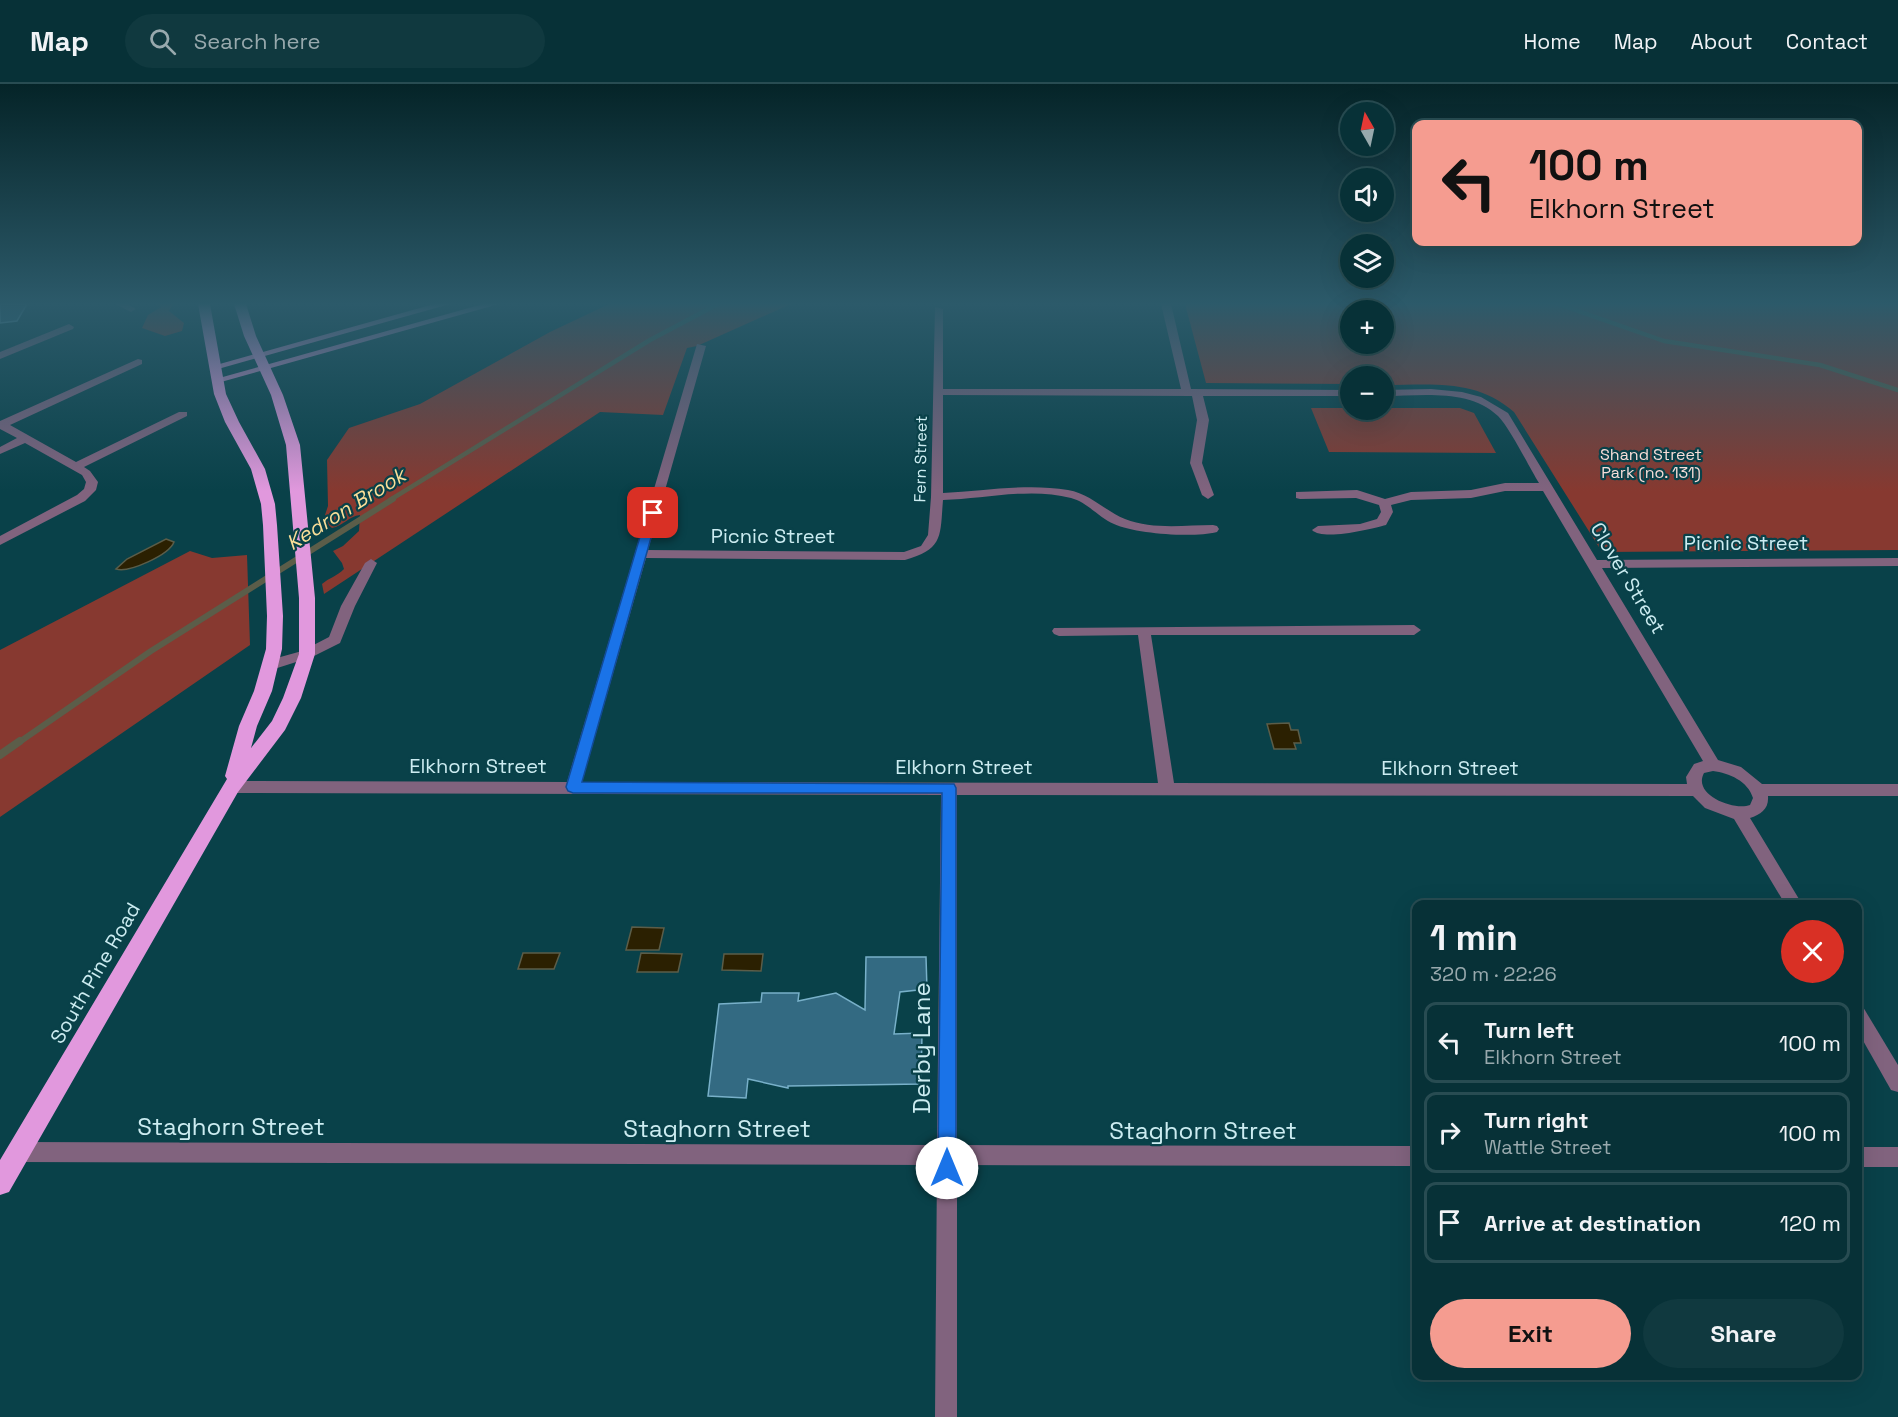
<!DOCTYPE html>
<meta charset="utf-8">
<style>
:root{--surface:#073137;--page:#10393f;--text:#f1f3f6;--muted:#98a9ad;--line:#284c52;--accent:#f59c90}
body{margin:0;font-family:"Space Grotesk",sans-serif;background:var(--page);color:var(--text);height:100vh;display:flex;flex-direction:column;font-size:22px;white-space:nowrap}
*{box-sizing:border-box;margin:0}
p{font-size:20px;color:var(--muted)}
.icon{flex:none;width:33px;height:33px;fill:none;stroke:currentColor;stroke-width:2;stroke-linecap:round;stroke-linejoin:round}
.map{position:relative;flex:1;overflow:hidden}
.panel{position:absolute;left:1412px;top:816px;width:450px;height:480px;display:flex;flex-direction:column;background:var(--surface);border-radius:12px;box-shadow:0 6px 24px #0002,0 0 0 2px var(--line)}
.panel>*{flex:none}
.banner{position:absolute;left:1412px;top:36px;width:450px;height:126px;border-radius:12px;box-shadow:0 6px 24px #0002,0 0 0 2px var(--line);background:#f59c90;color:#111;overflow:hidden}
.needle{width:39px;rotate:351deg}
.tools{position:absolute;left:1340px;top:18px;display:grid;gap:12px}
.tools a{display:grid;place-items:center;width:54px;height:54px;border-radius:50%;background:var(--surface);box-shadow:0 6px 24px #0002,0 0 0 2px var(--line);font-size:30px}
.pin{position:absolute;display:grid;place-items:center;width:51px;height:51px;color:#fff;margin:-26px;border-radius:12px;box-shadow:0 3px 9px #0006}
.me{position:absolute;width:66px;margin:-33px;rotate:0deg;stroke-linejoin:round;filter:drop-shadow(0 0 4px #0008)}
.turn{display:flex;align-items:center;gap:21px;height:126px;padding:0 18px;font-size:27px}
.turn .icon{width:78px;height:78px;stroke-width:2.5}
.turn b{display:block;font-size:42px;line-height:51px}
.round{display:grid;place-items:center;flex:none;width:63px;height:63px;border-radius:32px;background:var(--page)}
.summary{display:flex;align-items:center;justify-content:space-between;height:102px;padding:0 18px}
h1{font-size:36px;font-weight:700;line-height:45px}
.button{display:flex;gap:12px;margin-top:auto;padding:12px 18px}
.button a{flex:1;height:69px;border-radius:36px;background:var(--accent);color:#111;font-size:24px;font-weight:700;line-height:69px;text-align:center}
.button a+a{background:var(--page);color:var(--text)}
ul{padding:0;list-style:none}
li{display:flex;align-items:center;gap:18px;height:81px;margin:0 12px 9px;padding:0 6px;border:3px solid var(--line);border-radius:12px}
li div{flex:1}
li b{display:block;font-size:22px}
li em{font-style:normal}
header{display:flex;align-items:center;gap:36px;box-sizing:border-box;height:84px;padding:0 30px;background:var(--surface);border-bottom:2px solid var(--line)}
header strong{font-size:28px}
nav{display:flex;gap:33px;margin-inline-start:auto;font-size:21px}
.search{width:420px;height:54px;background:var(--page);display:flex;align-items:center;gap:15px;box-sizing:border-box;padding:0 21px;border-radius:33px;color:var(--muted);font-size:22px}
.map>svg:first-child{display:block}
.green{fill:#873930;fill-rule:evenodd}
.water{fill:#2b2001;stroke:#5b5d49;stroke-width:1.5}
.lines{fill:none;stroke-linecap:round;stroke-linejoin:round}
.stream-far2{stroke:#5b5d49;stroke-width:4.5}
.stream-far1{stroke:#5b5d49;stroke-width:6}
.stream{stroke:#5b5d49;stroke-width:8}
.building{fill:#336a82;stroke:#78b0c9;stroke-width:1.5}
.minor{fill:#81637e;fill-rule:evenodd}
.major{fill:#c689c2;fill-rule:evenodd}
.highway{fill:#e198dd;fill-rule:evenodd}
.route{fill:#1a73e8;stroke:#114b97;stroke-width:1.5}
.labels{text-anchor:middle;stroke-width:4.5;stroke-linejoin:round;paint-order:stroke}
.far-park-label{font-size:16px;fill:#f8ddd8;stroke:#094149}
.far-street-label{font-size:16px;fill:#ccecf1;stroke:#094149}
.street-label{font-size:20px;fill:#ccecf1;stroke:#094149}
.water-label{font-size:21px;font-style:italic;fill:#fade98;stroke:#094149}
.near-street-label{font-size:24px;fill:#ccecf1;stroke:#094149}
</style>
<header>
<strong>Map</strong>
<div class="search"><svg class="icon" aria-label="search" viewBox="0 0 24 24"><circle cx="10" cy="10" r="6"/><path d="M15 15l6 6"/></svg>Search here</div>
<nav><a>Home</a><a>Map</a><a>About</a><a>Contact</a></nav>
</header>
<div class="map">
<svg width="1898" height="1333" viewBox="0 0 1898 1333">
<rect width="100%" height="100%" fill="#094149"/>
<g class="green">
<polygon points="158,220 173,220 169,227 184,239 182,247 165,252 142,244 148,231 161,223"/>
<path d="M609,220H791L697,262L687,264L663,331L600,328L324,510L322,500C329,494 337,492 344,485L342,479L333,467L343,462L359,447L360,431C349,432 343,442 332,444L327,440L325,431L328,422L327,376L349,344L420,320L550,248Z"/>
<path d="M1185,220H1898V466L1602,468L1514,328C1475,294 1432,301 1383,301V292H1350V300L1206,299ZM1350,226H1383V260H1350Z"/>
<polygon points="1311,324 1460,324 1474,329 1496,369 1329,368"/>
<polygon points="190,467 212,474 247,471 250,561 0,733 0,566"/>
</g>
<g class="water">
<path d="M166,455L174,458C169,471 129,489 116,485L127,475Z"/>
<polygon points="1289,639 1291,646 1298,646 1301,659 1294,659 1296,665 1274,665 1267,640"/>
<polygon points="632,843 664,844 659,866 626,866"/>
<polygon points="523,869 560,869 554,885 518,885"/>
<polygon points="641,869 682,870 678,888 637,888"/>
<polygon points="724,870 763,870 761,887 722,886"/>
</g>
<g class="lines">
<g class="stream-far2">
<polyline points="1558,220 1664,257 1820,281 1898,306"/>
<polyline points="390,416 650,256 718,220"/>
</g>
<polyline class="stream-far1" points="18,659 151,567 393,415"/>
<polyline class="stream" points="0,671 20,657"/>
</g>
<g class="building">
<polygon points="0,220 27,220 17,237 0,239"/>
<polygon points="866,873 926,873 927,905 900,908 894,950 922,949 921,1000 788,1002 788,1004 748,995 746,1014 708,1012 719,920 761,918 762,909 799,909 798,917 836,909 865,926"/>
</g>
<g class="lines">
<g class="minor">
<polygon points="115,220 128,220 136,225 131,228"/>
<path d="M1161,220H1171L1191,305L1350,306V312H1203L1209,336L1202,379L1214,411L1208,415L1202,411L1190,379L1197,336L1192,312L943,311V409C985,407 1027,399 1068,406C1091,410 1105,427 1125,435C1153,446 1185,441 1213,441L1217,442L1219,445L1217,448C1193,454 1136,450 1114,440C1098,433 1087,418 1071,414C1030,403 984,415 943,416C940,452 944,465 905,476L646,474L582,698L1158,699L1138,551L1059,552L1054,550L1052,547L1054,544L1414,541L1421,546L1414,551H1151L1174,699L1687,700L1686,693L1694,680L1703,677L1543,407H1505L1471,414L1411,416L1391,421L1393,428L1386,441C1371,445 1323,457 1312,446L1318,442L1360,440L1377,435L1381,428L1379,421L1356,414L1300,415L1296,414V408L1357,406L1385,415L1411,408L1471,406L1505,399H1539C1529,383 1510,344 1498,332C1469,304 1420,312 1383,312V306L1431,305L1462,308L1481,313L1508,329L1597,476L1898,474V482L1602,484L1718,676L1741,683L1762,700H1898V712H1768C1769,725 1761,730 1750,734L1802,820H1785L1734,735L1705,724L1693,712L957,711V1061L1416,1062V1082L957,1081V1333H935L937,1081L18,1078L11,1075L8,1068L11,1061L18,1058L937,1061L941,711L231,709L226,707L223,703L226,699L231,697L567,698L697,260L706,262L648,466L904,468L921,462L928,451L931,413L935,223L943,225V305H1181ZM1713,687C1729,689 1748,697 1753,714L1750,721C1734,727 1692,711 1704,689Z"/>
<polygon points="69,240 74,243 73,245 0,275 0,268"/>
<polygon points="138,275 142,276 142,280 10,341 76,378 179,328 187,328 187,332 84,383 90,387 98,398 96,406 85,417 0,461 0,452 77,411 84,405 86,398 82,391 25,359 0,370 0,363 17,354 0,345 0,337"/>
<polygon points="371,475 377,479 355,522 340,559 312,573 271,586 266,585 264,581 266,577 302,567 329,553 341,522 365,479"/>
<polygon points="1857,921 1863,923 1898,981 1898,1008 1891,1006 1857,946"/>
<rect x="1857" y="1063" width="41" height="20"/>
</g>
<g class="major">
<polygon points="434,220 450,220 218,285 209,283"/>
<polygon points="483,220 499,220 221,298 217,299 212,296"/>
</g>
<polygon class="highway" points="198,220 210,220 226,310 239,338 265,385 275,420 277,441 283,532 282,565 272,607 257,642 251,664 272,637 283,614 299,570 299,514 286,361 271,311 244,252 234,220 246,220 256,252 283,311 300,361 315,514 315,570 301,614 285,646 238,708 9,1108 0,1111 0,1076 227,695 225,692 239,642 254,607 266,565 267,532 263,441 261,420 251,385 225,338 214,310"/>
</g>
<linearGradient id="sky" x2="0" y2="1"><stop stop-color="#052428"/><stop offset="0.54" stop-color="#2c5a6a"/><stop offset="1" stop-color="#2c5a6a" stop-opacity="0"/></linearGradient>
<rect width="1898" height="407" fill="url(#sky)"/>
<polygon class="route" points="653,425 658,429 582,698 954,700 956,704 956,1084 954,1091 947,1093 941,1091 938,1084 942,709 573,709 568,707 566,703 647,429"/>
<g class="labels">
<g class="far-park-label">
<text x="1651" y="376">Shand Street<tspan x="1651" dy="18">Park (no. 131)</tspan></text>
</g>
<g class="far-street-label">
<text transform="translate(920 375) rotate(-89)" y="6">Fern Street</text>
</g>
<g class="street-label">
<text x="773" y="459">Picnic Street</text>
<text x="1746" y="466">Picnic Street</text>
<text transform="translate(1628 494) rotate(59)" y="7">Clover Street</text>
<text x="478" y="689">Elkhorn Street</text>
<text x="964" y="690">Elkhorn Street</text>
<text x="1450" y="691">Elkhorn Street</text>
<text transform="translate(95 889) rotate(-60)" y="7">South Pine Road</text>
</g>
<g class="water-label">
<text transform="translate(346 425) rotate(-32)" y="7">Kedron Brook</text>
</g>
<g class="near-street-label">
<text transform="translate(922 964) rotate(-90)" y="8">Derby Lane</text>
<text x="231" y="1051">Staghorn Street</text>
<text x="717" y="1053">Staghorn Street</text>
<text x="1203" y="1055">Staghorn Street</text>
</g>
</g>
</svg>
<div class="tools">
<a><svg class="needle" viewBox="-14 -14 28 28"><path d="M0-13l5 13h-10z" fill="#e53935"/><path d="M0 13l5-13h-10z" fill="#98a9ad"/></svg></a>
<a><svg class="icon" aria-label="sound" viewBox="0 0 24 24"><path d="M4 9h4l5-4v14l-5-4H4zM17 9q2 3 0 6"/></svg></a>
<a><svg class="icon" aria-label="layers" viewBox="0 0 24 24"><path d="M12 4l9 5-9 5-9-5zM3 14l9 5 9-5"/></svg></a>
<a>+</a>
<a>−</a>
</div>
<div class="pin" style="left:653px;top:429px;background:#d93025"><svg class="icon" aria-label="arrive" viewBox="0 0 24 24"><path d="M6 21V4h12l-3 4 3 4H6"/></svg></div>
<svg class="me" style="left:947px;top:1084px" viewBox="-20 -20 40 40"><circle r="19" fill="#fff"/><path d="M0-13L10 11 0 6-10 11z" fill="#1a73e8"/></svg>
<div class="banner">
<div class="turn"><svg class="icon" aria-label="left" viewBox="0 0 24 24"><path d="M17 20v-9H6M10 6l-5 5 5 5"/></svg><div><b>100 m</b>Elkhorn Street</div></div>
</div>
<section class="panel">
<div class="summary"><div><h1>1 min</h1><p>320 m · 22:26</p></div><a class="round" style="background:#d93025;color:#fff"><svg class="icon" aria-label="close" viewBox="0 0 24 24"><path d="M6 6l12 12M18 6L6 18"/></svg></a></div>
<ul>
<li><svg class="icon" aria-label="left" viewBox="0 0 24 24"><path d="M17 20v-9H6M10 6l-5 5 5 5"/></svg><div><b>Turn left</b><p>Elkhorn Street</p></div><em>100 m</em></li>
<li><svg class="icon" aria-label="right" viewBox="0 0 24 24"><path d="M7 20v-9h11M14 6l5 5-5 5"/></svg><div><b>Turn right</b><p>Wattle Street</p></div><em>100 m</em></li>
<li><svg class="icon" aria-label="arrive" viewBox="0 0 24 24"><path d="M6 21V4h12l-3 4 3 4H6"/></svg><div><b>Arrive at destination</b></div><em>120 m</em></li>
</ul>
<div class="button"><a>Exit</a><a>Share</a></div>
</section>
</div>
